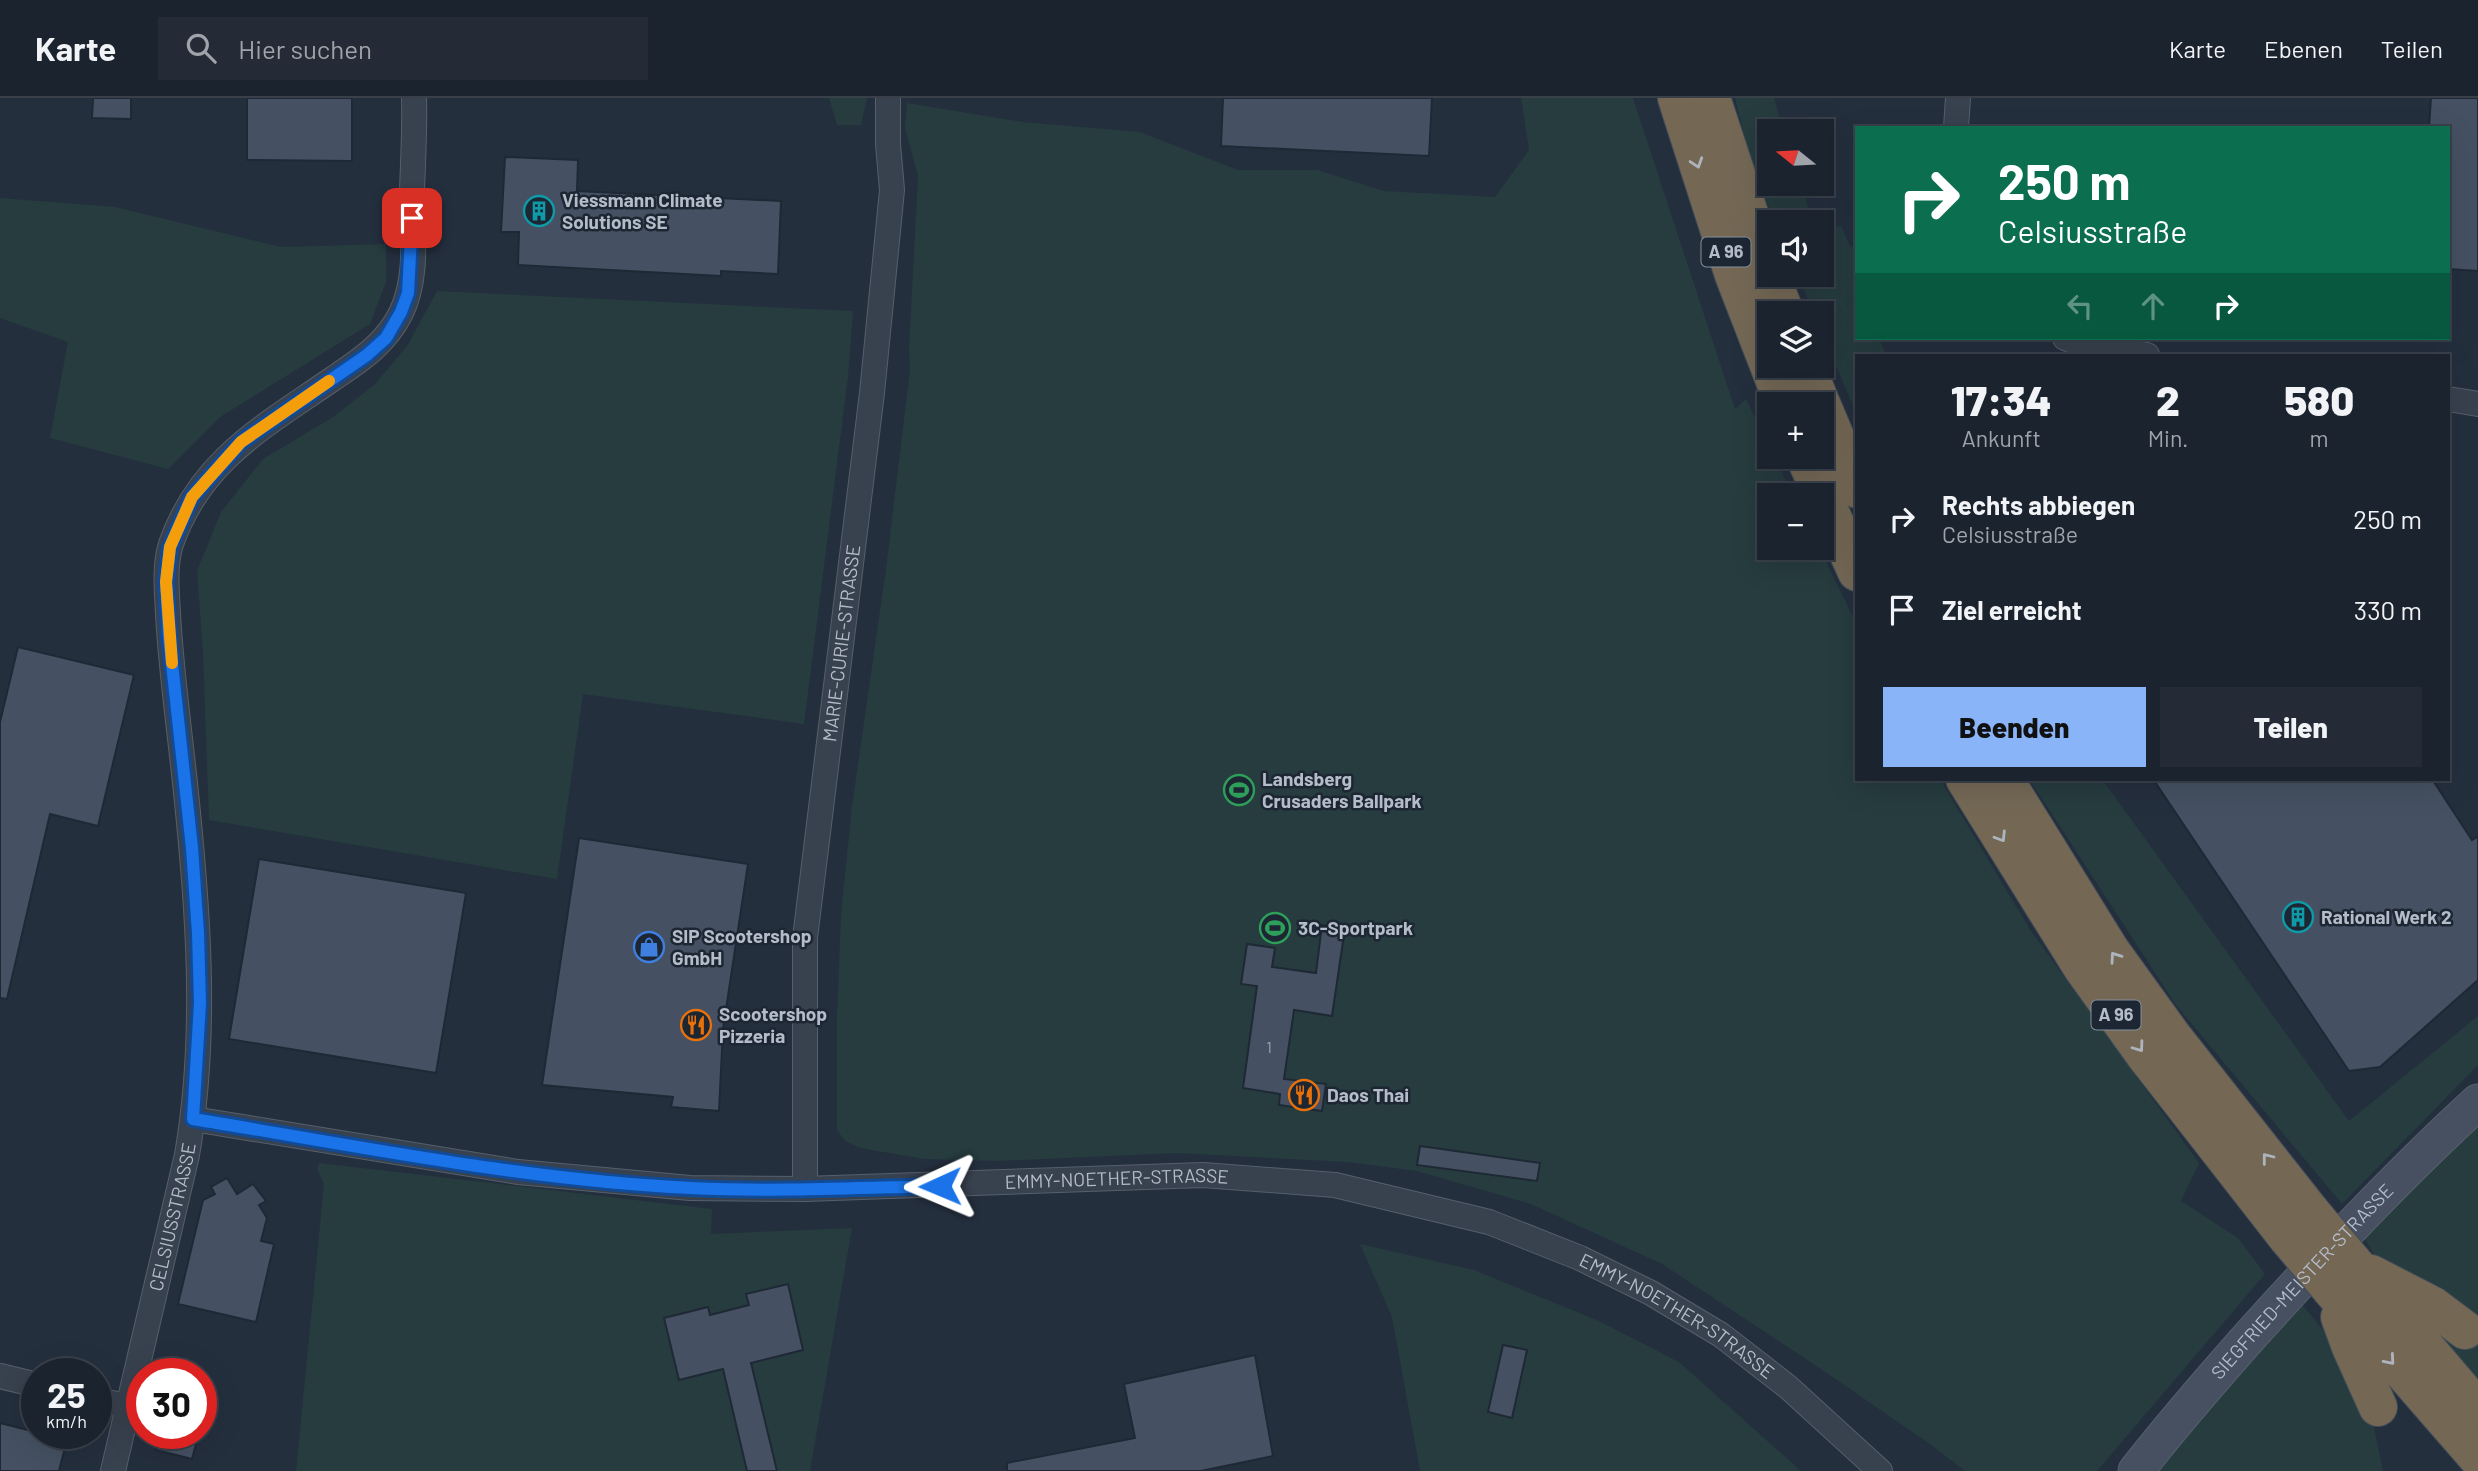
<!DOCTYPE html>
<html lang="de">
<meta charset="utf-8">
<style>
:root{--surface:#1b232e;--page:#242b36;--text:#f1f3f6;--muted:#a0a4aa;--line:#39404a;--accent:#8ab4f8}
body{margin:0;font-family:Barlow,sans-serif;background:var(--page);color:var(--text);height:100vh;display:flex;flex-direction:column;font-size:26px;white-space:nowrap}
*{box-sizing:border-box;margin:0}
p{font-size:23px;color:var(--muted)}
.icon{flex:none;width:38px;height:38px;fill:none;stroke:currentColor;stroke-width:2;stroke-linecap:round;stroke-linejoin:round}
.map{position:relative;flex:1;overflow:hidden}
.drawer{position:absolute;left:1855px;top:256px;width:595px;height:427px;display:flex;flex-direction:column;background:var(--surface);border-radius:0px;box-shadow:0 7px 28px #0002,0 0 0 2px var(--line)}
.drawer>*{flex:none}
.banner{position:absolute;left:1855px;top:28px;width:595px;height:214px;border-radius:0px;box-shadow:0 7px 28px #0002,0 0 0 2px var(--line);background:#0b6e4f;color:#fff;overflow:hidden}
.needle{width:46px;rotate:288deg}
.tools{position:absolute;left:1757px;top:21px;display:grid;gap:14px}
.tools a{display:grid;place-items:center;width:77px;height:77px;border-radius:0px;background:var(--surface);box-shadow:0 7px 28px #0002,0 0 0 2px var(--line);font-size:35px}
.speed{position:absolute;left:21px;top:1260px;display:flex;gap:14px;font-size:35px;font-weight:700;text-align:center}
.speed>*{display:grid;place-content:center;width:91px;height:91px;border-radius:50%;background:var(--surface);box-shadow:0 7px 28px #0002,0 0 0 2px var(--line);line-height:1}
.speed small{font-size:18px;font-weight:400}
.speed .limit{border:10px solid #d22;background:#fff;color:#111}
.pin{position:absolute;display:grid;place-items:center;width:60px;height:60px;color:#fff;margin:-30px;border-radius:14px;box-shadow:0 4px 10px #0006}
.me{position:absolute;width:77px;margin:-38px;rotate:269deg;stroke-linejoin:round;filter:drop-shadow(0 0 5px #0008)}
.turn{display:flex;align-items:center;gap:24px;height:147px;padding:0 28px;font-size:32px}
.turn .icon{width:91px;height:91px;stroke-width:2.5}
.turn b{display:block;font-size:49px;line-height:60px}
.lanes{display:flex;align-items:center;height:66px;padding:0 28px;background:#0003;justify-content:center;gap:35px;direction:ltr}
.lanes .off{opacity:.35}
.eta{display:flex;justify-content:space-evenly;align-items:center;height:119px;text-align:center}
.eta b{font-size:42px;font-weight:800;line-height:49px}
.button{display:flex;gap:14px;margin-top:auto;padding:14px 28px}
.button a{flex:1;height:80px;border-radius:0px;background:var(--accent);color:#111;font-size:28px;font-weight:800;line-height:80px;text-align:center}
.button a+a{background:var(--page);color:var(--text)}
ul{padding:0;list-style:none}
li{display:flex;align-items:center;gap:21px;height:91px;padding:0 28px}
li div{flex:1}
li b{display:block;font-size:26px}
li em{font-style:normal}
header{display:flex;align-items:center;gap:42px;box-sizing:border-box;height:98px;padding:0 35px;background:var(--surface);border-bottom:2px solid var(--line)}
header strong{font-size:33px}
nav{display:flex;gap:38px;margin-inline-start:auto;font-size:24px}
.search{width:490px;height:63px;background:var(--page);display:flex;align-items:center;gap:18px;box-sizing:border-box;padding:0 24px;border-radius:0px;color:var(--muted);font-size:26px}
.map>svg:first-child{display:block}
.green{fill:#263c3f}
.building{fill:#455162;stroke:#1f2835;stroke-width:2}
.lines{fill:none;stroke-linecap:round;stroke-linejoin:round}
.street-casing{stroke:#565f6c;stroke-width:26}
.secondary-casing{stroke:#565f6c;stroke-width:37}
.highway-casing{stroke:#434c59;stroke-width:40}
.street{stroke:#38414e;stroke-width:24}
.secondary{stroke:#465061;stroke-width:35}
.highway{stroke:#746855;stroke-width:38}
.highway-bridge-casing{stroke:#434c59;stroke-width:40;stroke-linecap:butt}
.highway-bridge{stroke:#746855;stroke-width:38}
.oneway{stroke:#aeb4bd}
.route-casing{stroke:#114b97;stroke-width:18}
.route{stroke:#1a73e8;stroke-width:12}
.slow{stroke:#f59e0b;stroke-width:12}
.labels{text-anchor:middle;stroke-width:5;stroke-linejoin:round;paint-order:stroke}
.number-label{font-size:16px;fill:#98a1af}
.shield{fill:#1d2633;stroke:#878f9c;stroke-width:2}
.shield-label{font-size:18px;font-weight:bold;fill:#b4bcc9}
.poi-label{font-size:19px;font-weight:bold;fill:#b4bcc9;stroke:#1d2633;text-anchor:start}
.street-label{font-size:19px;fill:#b4bcc9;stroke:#1d2633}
</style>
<header>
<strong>Karte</strong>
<div class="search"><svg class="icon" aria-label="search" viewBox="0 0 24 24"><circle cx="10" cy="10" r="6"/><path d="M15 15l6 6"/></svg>Hier suchen</div>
<nav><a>Karte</a><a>Ebenen</a><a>Teilen</a></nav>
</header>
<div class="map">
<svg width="2478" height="1373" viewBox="0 0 2478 1373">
<rect width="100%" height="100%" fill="#242f3e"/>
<g class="green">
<polygon points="829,0 867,0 861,27 837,27"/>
<polygon points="1521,0 1633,0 1735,311 1746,301 1769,348 1769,359 1774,359 1793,397 1769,397 1769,450 1819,450 1857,527 1857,681 1940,681 2029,830 2199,1065 2181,1103 2238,1140 2265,1176 2097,1373 1965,1373 1930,1346 1815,1267 1662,1166 1531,1106 1417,1073 1348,1064 1177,1055 997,1063 924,1061 860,1050 845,1043 837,1032 837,920 841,816 852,708 886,471 910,272 909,251 918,78 905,30 907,5 1023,24 1140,34 1238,72 1317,72 1384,93 1495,99 1529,52"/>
<polygon points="1735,0 1774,0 1783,33 1769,33 1769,86 1799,86 1815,124 1775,124 1753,71"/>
<polygon points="0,100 115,109 281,149 386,146 386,184 370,226 220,319 168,371 50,340 68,244 0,220"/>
<polygon points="1841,128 1850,148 1857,150 1857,240 1879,240 1886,257 1857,257 1857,317 1822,235 1822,215 1814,215 1797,177 1822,177 1822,131"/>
<polygon points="437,193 853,213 848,279 804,626 583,596 557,781 209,722 203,554 197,473 221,414 263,361 333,319 374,287 407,248"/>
<polygon points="2029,681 2102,681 2349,1023 2478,918 2478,967 2342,1106 2176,907"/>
<polygon points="2478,1028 2478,1226 2379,1165 2362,1136"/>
<polygon points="319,1065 712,1111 711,1136 852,1130 810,1373 296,1373 324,1086 317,1071"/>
<polygon points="1360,1146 1474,1172 1599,1223 1679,1264 1801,1373 1420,1373 1392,1219"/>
<polygon points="2300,1204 2341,1254 2372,1320 2383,1373 2156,1373"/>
<polygon points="2403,1204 2478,1243 2478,1282"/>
</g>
<g class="building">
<polygon points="93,0 131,0 131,21 92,20"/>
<polygon points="247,0 352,0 352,63 247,62"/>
<polygon points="1223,0 1432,0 1429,58 1221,48"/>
<polygon points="2431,0 2478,0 2478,173 2448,171 2448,30 2429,30"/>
<polygon points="505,59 578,62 577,93 781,103 778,176 721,173 721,178 518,167 519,134 501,134"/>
<polygon points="18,549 134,577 98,728 50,716 7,901 0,900 0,624"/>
<polygon points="2153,681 2432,681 2472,742 2478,738 2478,882 2380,969 2349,973"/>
<polygon points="579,740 748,766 723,931 719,1013 671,1009 673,999 542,987"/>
<polygon points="259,761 466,795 436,975 229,941"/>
<polygon points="1322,827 1345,830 1332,918 1294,912 1284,981 1326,986 1322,1013 1279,1007 1280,996 1243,990 1257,888 1241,886 1247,846 1275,850 1272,869 1316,875"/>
<polygon points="1420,1048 1540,1065 1537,1083 1417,1067"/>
<polygon points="227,1080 237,1096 253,1086 266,1103 259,1107 267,1120 261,1143 274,1146 256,1224 178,1206 203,1102 215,1096 211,1089"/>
<polygon points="788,1186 803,1252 751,1265 777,1373 747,1373 723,1271 679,1282 664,1220 708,1209 710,1217 749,1207 746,1196"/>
<polygon points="1503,1247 1527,1252 1512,1320 1488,1314"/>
<polygon points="1255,1257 1273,1358 1201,1373 1007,1373 1007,1365 1135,1340 1124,1286"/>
<polygon points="0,1325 67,1342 59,1373 0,1373"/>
<polygon points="160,1335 199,1335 192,1361 156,1352"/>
</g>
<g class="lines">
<g class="street-casing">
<g id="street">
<polyline points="1956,30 1958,0"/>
<polyline points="2065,240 2077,245 2147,257"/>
<polyline points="2448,301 2478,306"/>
<path id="s1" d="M193,1021L518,1074L690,1090L805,1091L1203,1077L1335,1087L1489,1124L1580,1160L1651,1195L1721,1237L1788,1289L1880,1373"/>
<path id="s2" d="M805,1091V840L872,295L892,92L888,46V0"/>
<polyline points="0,1278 37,1287"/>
<polyline points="96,1302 128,1308"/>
<path id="s3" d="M113,1373L187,1057C208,934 198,808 185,685C179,628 171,572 168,516C167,494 164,468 171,446C200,363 263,329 331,282C359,263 385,247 401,215C419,178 412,133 412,93C413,62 415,31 414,0"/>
</g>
</g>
<g class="secondary-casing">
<g id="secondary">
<path id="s4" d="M2136,1373C2172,1327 2211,1282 2250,1238C2323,1157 2398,1077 2478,1004"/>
</g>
</g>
<g class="highway-casing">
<g id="highway">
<polyline points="1677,0 1734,177 1784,306"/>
<polyline points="1711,0 1769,176"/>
<polyline points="1770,177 1785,215"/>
<polyline points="1806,268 1821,306"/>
<polyline points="1822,308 1857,391"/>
<polyline points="1805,359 1857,474"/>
<polyline points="1965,681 2082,869 2145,957 2287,1139"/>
<polyline points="2004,681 2110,852 2172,938 2310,1113"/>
<polyline points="2357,1169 2478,1311"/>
<polyline points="2371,1176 2433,1208 2465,1232"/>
<polyline points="2331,1191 2478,1360"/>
<polyline points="2340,1219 2351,1249 2378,1309"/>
</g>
</g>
<use href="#street" class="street"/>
<use href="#secondary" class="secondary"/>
<use href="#highway" class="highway"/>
<g class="highway-bridge-casing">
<g id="highway-bridge">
<polyline points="2310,1113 2357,1169"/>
<polyline points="2287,1139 2331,1191"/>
</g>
</g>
<use href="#highway-bridge" class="highway-bridge"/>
</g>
<defs><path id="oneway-chevron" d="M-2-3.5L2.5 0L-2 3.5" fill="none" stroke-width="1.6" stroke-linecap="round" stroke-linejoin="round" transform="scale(1.75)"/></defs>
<g class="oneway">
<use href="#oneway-chevron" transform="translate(1697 65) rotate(72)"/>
<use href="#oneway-chevron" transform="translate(2001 739) rotate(58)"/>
<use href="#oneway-chevron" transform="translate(2115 859) rotate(-125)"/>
<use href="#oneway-chevron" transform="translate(2139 949) rotate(54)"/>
<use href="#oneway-chevron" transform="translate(2267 1060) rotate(-128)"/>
<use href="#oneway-chevron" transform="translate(2390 1262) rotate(49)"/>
</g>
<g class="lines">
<g class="route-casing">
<path id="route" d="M412,120L408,195L401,214L386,240L367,257L241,344L192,399L170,449L166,484L169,538L192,750L198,835L200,905L193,1021C358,1048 524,1082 691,1090C774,1094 857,1090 940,1088"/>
</g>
<use href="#route" class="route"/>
<polyline class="slow" points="172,565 166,484 170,449 192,399 241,344 329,283"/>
</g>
<defs>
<g id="building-ring" transform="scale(1.575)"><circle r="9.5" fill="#1d2633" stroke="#0f9aa8" stroke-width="1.5"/><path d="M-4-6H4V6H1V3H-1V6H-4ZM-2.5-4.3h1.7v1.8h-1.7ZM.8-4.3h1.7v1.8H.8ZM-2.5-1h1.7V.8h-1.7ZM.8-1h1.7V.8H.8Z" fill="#0f9aa8"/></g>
<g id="stadium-ring" transform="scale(1.575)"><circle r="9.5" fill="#1d2633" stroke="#2e9e5b" stroke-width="1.5"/><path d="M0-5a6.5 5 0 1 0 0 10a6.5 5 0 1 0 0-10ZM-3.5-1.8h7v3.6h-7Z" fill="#2e9e5b"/></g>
<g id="shop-ring" transform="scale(1.575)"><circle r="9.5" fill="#1d2633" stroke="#3f7fe0" stroke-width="1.5"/><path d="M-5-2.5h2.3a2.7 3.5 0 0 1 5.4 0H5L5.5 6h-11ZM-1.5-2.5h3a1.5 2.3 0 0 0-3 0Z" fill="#3f7fe0"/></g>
<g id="restaurant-ring" transform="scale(1.575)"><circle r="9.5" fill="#1d2633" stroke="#e8710a" stroke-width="1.5"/><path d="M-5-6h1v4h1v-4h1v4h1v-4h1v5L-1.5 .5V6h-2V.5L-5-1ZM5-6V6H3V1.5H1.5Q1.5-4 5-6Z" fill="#e8710a"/></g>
</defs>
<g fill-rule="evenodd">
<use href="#building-ring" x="539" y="113"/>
<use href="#stadium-ring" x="1239" y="692"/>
<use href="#building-ring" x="2298" y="819"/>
<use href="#stadium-ring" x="1275" y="830"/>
<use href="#shop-ring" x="649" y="849"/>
<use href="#restaurant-ring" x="696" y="927"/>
<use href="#restaurant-ring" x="1304" y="997"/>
</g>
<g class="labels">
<g class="number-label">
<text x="1269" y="955">1</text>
</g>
<g class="shield">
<rect x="1701.5" y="139.5" width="49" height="29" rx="5"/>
<rect x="2091.5" y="902.5" width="49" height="29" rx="5"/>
</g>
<g class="shield-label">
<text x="1726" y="160">A 96</text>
<text x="2116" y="923">A 96</text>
</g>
<g class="poi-label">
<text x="562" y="109">Viessmann Climate<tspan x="562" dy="22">Solutions SE</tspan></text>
<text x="1262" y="688">Landsberg<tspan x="1262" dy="22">Crusaders Ballpark</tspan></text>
<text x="2321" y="826">Rational Werk 2</text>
<text x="1298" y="837">3C-Sportpark</text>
<text x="672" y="845">SIP Scootershop<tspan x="672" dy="22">GmbH</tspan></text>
<text x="719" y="923">Scootershop<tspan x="719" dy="22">Pizzeria</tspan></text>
<text x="1327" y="1004">Daos Thai</text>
</g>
<g class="street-label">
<text dy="7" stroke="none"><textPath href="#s2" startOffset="548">MARIE-CURIE-STRASSE</textPath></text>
<text dy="7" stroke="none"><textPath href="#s1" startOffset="929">EMMY-NOETHER-STRASSE</textPath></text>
<text dy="7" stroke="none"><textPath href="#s3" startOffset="261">CELSIUSSTRASSE</textPath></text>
<text dy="7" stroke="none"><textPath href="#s4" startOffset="252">SIEGFRIED-MEISTER-STRASSE</textPath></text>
<text dy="7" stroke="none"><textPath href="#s1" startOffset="1517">EMMY-NOETHER-STRASSE</textPath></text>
</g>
</g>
</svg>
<div class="tools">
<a><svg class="needle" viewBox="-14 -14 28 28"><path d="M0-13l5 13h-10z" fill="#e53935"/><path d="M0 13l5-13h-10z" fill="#a0a4aa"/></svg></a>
<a><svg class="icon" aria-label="sound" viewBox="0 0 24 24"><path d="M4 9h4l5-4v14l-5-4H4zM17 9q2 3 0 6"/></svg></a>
<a><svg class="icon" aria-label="layers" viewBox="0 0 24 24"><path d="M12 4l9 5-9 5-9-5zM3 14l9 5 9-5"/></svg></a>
<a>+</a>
<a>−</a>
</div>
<div class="speed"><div>25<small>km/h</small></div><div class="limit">30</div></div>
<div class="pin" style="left:412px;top:120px;background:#d93025"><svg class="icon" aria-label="arrive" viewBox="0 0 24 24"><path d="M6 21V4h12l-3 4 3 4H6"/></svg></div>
<svg class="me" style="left:940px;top:1088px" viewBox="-20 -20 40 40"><path d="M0-17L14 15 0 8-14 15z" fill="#1a73e8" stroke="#fff" stroke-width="4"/></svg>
<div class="banner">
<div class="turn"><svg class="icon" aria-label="right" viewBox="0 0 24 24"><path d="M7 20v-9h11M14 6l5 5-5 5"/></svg><div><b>250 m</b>Celsiusstraße</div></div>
<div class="lanes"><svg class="icon off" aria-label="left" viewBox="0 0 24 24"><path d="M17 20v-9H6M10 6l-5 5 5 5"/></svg><svg class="icon off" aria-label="ahead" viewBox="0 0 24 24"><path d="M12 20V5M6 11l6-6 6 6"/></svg><svg class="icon" aria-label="right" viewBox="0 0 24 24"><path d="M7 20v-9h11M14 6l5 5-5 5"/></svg></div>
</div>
<section class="drawer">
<div class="eta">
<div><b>17:34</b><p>Ankunft</p></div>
<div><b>2</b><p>Min.</p></div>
<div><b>580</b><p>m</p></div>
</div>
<ul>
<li><svg class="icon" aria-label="right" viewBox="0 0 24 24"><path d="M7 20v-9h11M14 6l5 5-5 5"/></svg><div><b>Rechts abbiegen</b><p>Celsiusstraße</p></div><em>250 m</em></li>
<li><svg class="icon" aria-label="arrive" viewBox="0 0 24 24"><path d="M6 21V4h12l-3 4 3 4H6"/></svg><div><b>Ziel erreicht</b></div><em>330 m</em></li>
</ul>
<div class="button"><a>Beenden</a><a>Teilen</a></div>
</section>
</div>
